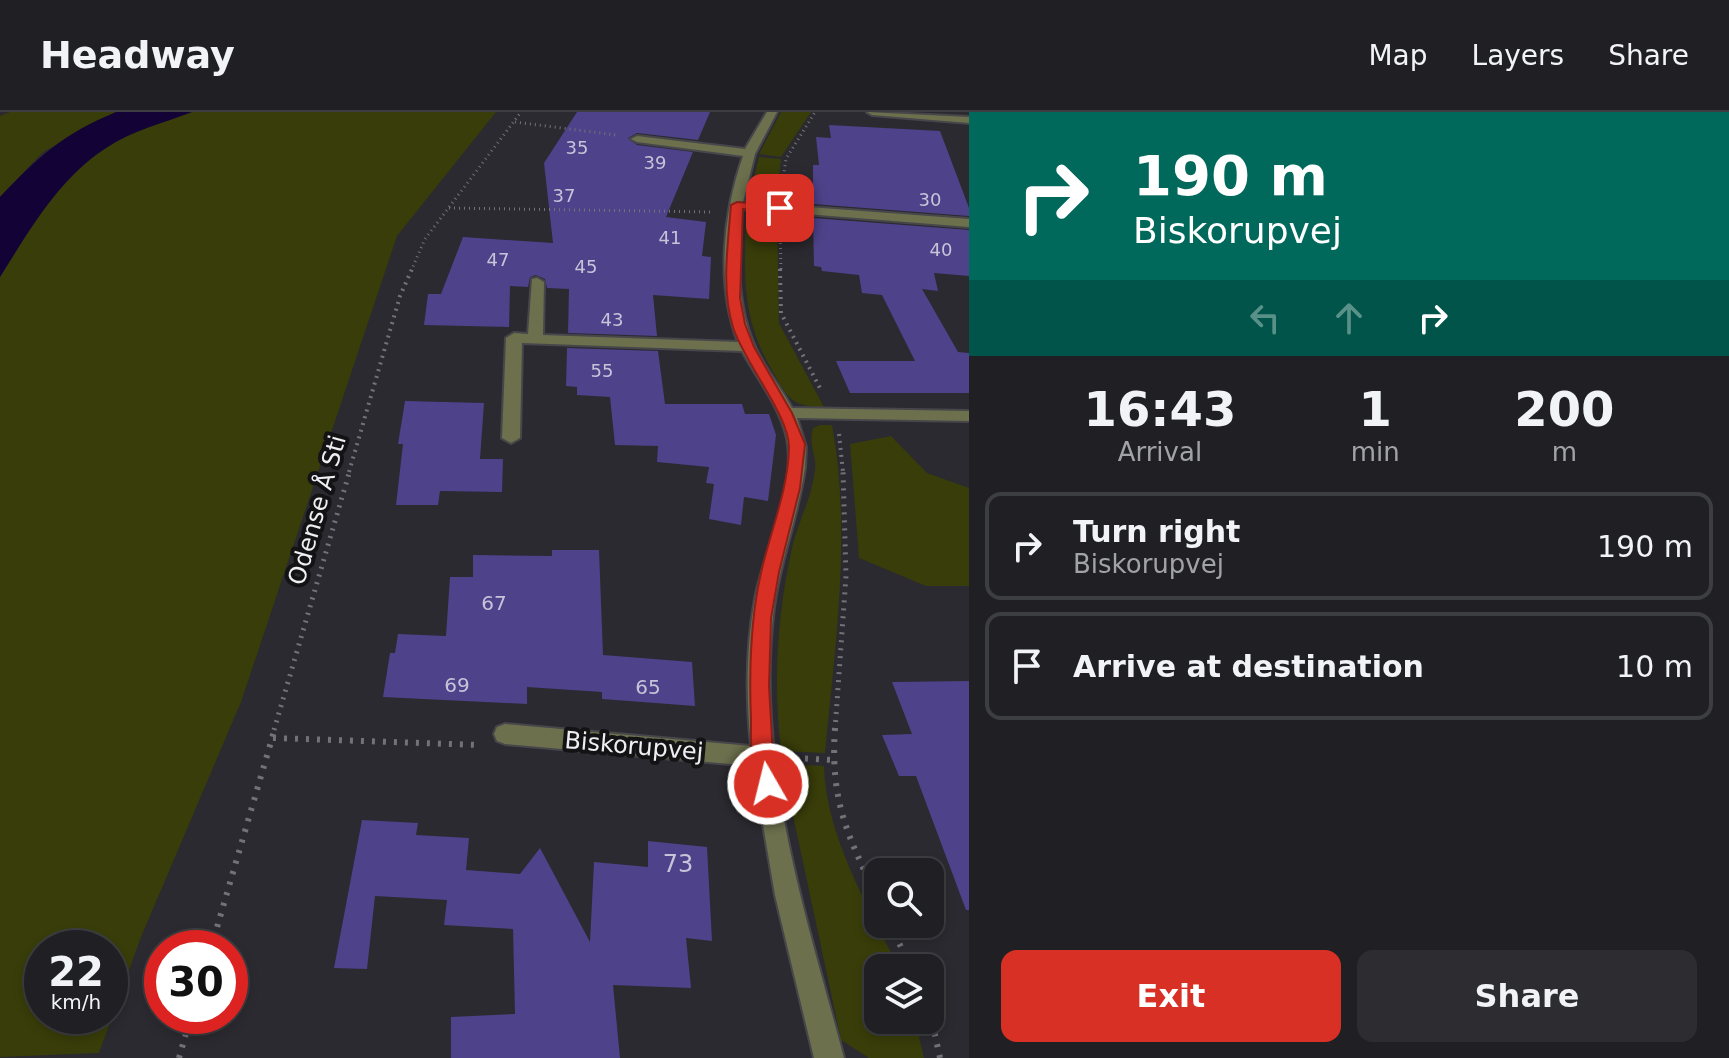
<!DOCTYPE html>
<meta charset="utf-8">
<style>
:root{--surface:#202024;--page:#2d2d31;--text:#f1f3f6;--muted:#a2a3a6;--line:#3d3e41;--accent:#d93025}
body{margin:0;font-family:"DejaVu Sans",sans-serif;background:var(--page);color:var(--text);height:100vh;display:flex;flex-direction:column;font-size:30px;white-space:nowrap}
*{box-sizing:border-box;margin:0}
p{font-size:26px;color:var(--muted)}
.icon{flex:none;width:44px;height:44px;fill:none;stroke:currentColor;stroke-width:2;stroke-linecap:round;stroke-linejoin:round}
.map{position:relative;flex:1;overflow:hidden}
.details{display:flex;flex-direction:column;background:var(--surface);width:760px}
.details>*{flex:none}
.banner{background:#00695c;color:#fff;overflow:hidden}
.buttons{position:absolute;left:864px;top:746px;display:grid;gap:16px}
.buttons a{display:grid;place-items:center;width:80px;height:80px;border-radius:16px;background:var(--surface);box-shadow:0 4px 12px #0003,0 0 0 2px var(--line);font-size:40px}
.speed{position:absolute;left:24px;top:818px;display:flex;gap:16px;font-size:40px;font-weight:700;text-align:center}
.speed>*{display:grid;place-content:center;width:104px;height:104px;border-radius:50%;background:var(--surface);box-shadow:0 4px 12px #0003,0 0 0 2px var(--line);line-height:1}
.speed small{font-size:20px;font-weight:400}
.speed .limit{border:12px solid #d22;background:#fff;color:#111}
.pin{position:absolute;display:grid;place-items:center;width:68px;height:68px;color:#fff;margin:-34px;border-radius:16px;box-shadow:0 4px 12px #0006}
.me{position:absolute;width:88px;margin:-44px;rotate:352deg;stroke-linejoin:round;filter:drop-shadow(0 0 6px #0008)}
.turn{display:flex;align-items:center;gap:28px;height:168px;padding:0 32px;font-size:36px}
.turn .icon{width:104px;height:104px;stroke-width:2.5}
.turn b{display:block;font-size:56px;line-height:68px}
.lanes{display:flex;align-items:center;height:76px;padding:0 32px;background:#0003;justify-content:center;gap:40px;direction:ltr}
.lanes .off{opacity:.35}
.eta{display:flex;justify-content:space-evenly;align-items:center;height:136px;text-align:center}
.eta b{font-size:48px;font-weight:700;line-height:56px}
.primary-button{display:flex;gap:16px;margin-top:auto;padding:16px 32px}
.primary-button a{flex:1;height:92px;border-radius:16px;background:var(--accent);color:#fff;font-size:32px;font-weight:700;line-height:92px;text-align:center}
.primary-button a+a{background:var(--page);color:var(--text)}
ul{padding:0;list-style:none}
li{display:flex;align-items:center;gap:24px;height:108px;margin:0 16px 12px;padding:0 16px;border:4px solid var(--line);border-radius:16px}
li div{flex:1}
li b{display:block;font-size:30px}
li em{font-style:normal}
header{display:flex;align-items:center;gap:48px;box-sizing:border-box;height:112px;padding:0 40px;background:var(--surface);border-bottom:2px solid var(--line)}
header strong{font-size:38px}
nav{display:flex;gap:44px;margin-inline-start:auto;font-size:28px}
main{display:flex;flex:1;min-height:0}
.map>svg:first-child{display:block}
.green{fill:#393d09;fill-rule:evenodd}
.water{fill:#120236}
.building{fill:#4e428a}
.lines{fill:none;stroke-linecap:round;stroke-linejoin:round}
.minor-casing{stroke:#46464b;stroke-width:4}
.path-far3{stroke:#727278;stroke-width:3;stroke-dasharray:1 4;stroke-linecap:butt}
.path-far2{stroke:#727278;stroke-width:4;stroke-dasharray:2 5;stroke-linecap:butt}
.path-far1{stroke:#727278;stroke-width:5;stroke-dasharray:2 6;stroke-linecap:butt}
.path{stroke:#727278;stroke-width:6;stroke-dasharray:3 8;stroke-linecap:butt}
.minor{fill:#6c704d;fill-rule:evenodd}
.route{fill:#d93025;stroke:#8d1f18;stroke-width:2}
.labels{text-anchor:middle;stroke-width:8;stroke-linejoin:round;paint-order:stroke}
.far-number-label{font-size:18px;fill:#c7c4d9}
.number-label{font-size:20px;fill:#c7c4d9}
.street-label{font-size:24px;fill:#efeff3;stroke:#131316}
.near-number-label{font-size:24px;fill:#c7c4d9}
</style>
<header>
<strong>Headway</strong>
<nav><a>Map</a><a>Layers</a><a>Share</a></nav>
</header>
<main>
<div class="map">
<svg width="969" height="946" viewBox="0 0 969 946">
<rect width="100%" height="100%" fill="#2a2a30"/>
<g class="green">
<polygon points="10,0 116,0 43,40 0,85 0,4"/>
<path d="M192,0H496L397,124L241,590L141,825L99,941L0,945V165C29,119 59,66 106,36C131,19 163,11 192,0ZM42,836H110V904H42Z"/>
<polygon points="781,0 811,0 781,45 759,42"/>
<polygon points="759,45 781,47 776,92 759,91 749,85"/>
<path d="M755,100L777,102L779,211L824,295C791,295 788,286 773,260C742,208 744,166 746,109Z"/>
<path d="M820,313H832C852,421 835,534 825,641L781,639C773,570 777,504 792,436C798,410 812,385 815,358C817,344 808,332 813,316Z"/>
<polygon points="891,324 927,361 969,376 969,474 926,474 859,446 850,332"/>
<path d="M782,652L824,654C826,725 868,794 899,856H878V908H915L924,946H869L841,928Z"/>
</g>
<path class="water" d="M116,0H192C163,11 131,19 106,36C59,66 29,119 0,165V85C39,44 63,22 116,0Z"/>
<g class="building">
<polygon points="577,0 710,0 698,28 637,21 628,26 637,33 693,40 666,105 706,110 702,144 711,145 709,187 653,183 657,224 568,221 569,177 547,176 545,167 536,163 530,165 528,175 510,174 509,215 424,213 428,182 441,182 463,125 553,131 544,51"/>
<polygon points="829,13 940,19 969,96 969,104 813,92 813,53 819,53 816,25 831,26"/>
<polygon points="813,106 969,118 969,164 934,161 938,179 922,177 958,240 969,241 969,281 850,281 836,249 915,249 882,183 862,181 859,163 822,159 821,155 814,154"/>
<polygon points="567,236 658,239 665,292 742,292 745,302 769,302 776,323 768,389 744,385 741,413 709,407 714,372 706,371 709,355 657,350 658,334 615,333 610,285 577,283 577,275 566,274"/>
<polygon points="405,289 484,291 480,347 503,347 502,380 440,379 438,393 396,393 403,332 398,332"/>
<polygon points="552,438 599,438 603,543 692,550 695,594 602,587 602,580 527,575 527,592 383,585 390,541 395,541 398,522 446,524 450,465 473,465 473,443 552,444"/>
<polygon points="969,569 969,798 966,798 916,664 899,664 882,623 912,622 892,570"/>
<polygon points="362,708 418,711 416,723 469,726 466,758 520,762 540,736 590,830 594,750 648,755 648,729 707,735 712,829 686,826 691,876 613,873 620,946 451,946 451,905 515,902 513,817 444,813 447,788 375,784 367,857 334,856"/>
</g>
<g class="lines">
<g class="minor-casing">
<g id="minor">
<path d="M767,0H777L755,42L743,90L969,107V115L742,97C737,143 736,195 756,237C766,258 781,276 792,296L969,299V309L797,306L806,335L805,356C798,406 778,454 773,504C756,653 806,804 844,946H814L775,783L753,654L505,632L497,629L494,622L497,615L505,612L751,634C746,586 746,535 755,487C764,439 797,374 787,326C780,295 758,267 742,239L522,231L520,326L511,331L502,326L506,226L514,221L528,222L532,167L537,166L544,170L543,223L738,230C716,173 723,101 743,44L637,30L631,27L637,24L745,37Z"/>
<polygon points="867,0 969,5 969,11 872,3"/>
</g>
</g>
<g class="path-far3">
<polyline points="515,10 616,23"/>
<polyline points="782,74 786,47 815,0"/>
<polyline points="449,96 711,100"/>
<polyline points="780,116 781,159"/>
<polyline points="411,159 425,127 521,0"/>
</g>
<g class="path-far2">
<polyline points="780,157 781,201 822,280"/>
<polyline points="839,322 843,360"/>
<polyline points="349,360 400,184 412,157"/>
</g>
<g class="path-far1">
<polyline points="274,618 350,358"/>
<polyline points="835,618 846,464 843,358"/>
</g>
<g class="path">
<path d="M835,616C830,688 847,723 878,787"/>
<polyline points="273,626 479,633"/>
<polyline points="794,646 833,648"/>
<polyline points="890,812 911,856"/>
<polyline points="211,836 275,616"/>
<polyline points="930,900 940,946"/>
<polyline points="179,946 191,904"/>
</g>
<use href="#minor" class="minor"/>
</g>
<path class="route" d="M737,90L780,93L786,96L780,100L743,97L740,186L745,212L754,235L792,301L805,332L800,376L779,460L771,506L769,574L773,645L779,672L775,679L768,682L760,679C750,657 751,630 751,607C749,558 750,509 761,461C770,420 788,379 789,336C790,304 743,249 733,215C721,177 728,132 731,93Z"/>
<g class="labels">
<g class="far-number-label">
<text x="577" y="42">35</text>
<text x="655" y="57">39</text>
<text x="564" y="90">37</text>
<text x="930" y="94">30</text>
<text x="670" y="132">41</text>
<text x="941" y="144">40</text>
<text x="498" y="154">47</text>
<text x="586" y="161">45</text>
<text x="612" y="214">43</text>
<text x="602" y="265">55</text>
</g>
<g class="number-label">
<text x="494" y="498">67</text>
<text x="457" y="580">69</text>
<text x="648" y="582">65</text>
</g>
<g class="street-label">
<text transform="translate(317 398) rotate(-74)" y="8">Odense Å Sti</text>
<text transform="translate(634 634) rotate(5)" y="8">Biskorupvej</text>
</g>
<g class="near-number-label">
<text x="678" y="760">73</text>
</g>
</g>
</svg>
<div class="buttons">
<a><svg class="icon" aria-label="search" viewBox="0 0 24 24"><circle cx="10" cy="10" r="6"/><path d="M15 15l6 6"/></svg></a>
<a><svg class="icon" aria-label="layers" viewBox="0 0 24 24"><path d="M12 4l9 5-9 5-9-5zM3 14l9 5 9-5"/></svg></a>
</div>
<div class="speed"><div>22<small>km/h</small></div><div class="limit">30</div></div>
<div class="pin" style="left:780px;top:96px;background:#d93025"><svg class="icon" aria-label="arrive" viewBox="0 0 24 24"><path d="M6 21V4h12l-3 4 3 4H6"/></svg></div>
<svg class="me" style="left:768px;top:672px" viewBox="-20 -20 40 40"><circle r="17" fill="#d93025" stroke="#fff" stroke-width="3"/><path d="M0-11L8 9 0 5-8 9z" fill="#fff"/></svg>
</div>
<section class="details">
<div class="banner">
<div class="turn"><svg class="icon" aria-label="right" viewBox="0 0 24 24"><path d="M7 20v-9h11M14 6l5 5-5 5"/></svg><div><b>190 m</b>Biskorupvej</div></div>
<div class="lanes"><svg class="icon off" aria-label="left" viewBox="0 0 24 24"><path d="M17 20v-9H6M10 6l-5 5 5 5"/></svg><svg class="icon off" aria-label="ahead" viewBox="0 0 24 24"><path d="M12 20V5M6 11l6-6 6 6"/></svg><svg class="icon" aria-label="right" viewBox="0 0 24 24"><path d="M7 20v-9h11M14 6l5 5-5 5"/></svg></div>
</div>
<div class="eta">
<div><b>16:43</b><p>Arrival</p></div>
<div><b>1</b><p>min</p></div>
<div><b>200</b><p>m</p></div>
</div>
<ul>
<li><svg class="icon" aria-label="right" viewBox="0 0 24 24"><path d="M7 20v-9h11M14 6l5 5-5 5"/></svg><div><b>Turn right</b><p>Biskorupvej</p></div><em>190 m</em></li>
<li><svg class="icon" aria-label="arrive" viewBox="0 0 24 24"><path d="M6 21V4h12l-3 4 3 4H6"/></svg><div><b>Arrive at destination</b></div><em>10 m</em></li>
</ul>
<div class="primary-button"><a>Exit</a><a>Share</a></div>
</section>
</main>
